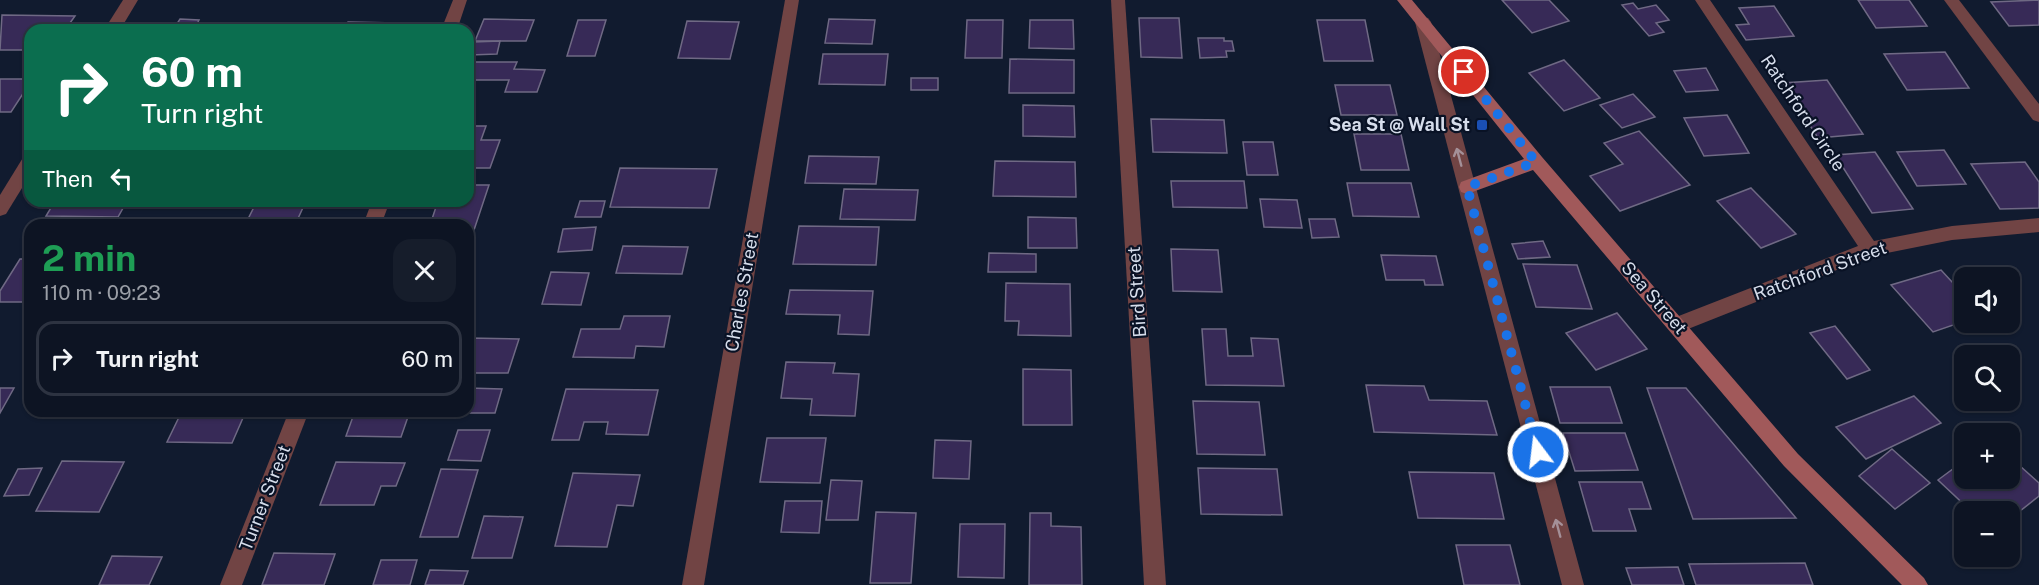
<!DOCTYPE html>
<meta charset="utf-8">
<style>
:root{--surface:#0d1423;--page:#161d2b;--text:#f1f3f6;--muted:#9a9ea6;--line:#2d3341}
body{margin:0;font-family:"Public Sans",sans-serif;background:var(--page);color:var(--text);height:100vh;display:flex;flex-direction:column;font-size:22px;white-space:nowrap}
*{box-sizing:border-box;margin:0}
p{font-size:20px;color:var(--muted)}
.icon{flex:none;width:33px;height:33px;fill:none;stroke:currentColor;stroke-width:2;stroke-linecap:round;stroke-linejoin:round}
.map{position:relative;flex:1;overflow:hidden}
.side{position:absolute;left:24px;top:219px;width:450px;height:198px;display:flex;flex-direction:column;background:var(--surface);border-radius:18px;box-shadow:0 2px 4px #0004,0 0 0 2px var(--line)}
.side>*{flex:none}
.top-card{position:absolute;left:24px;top:24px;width:450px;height:183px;border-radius:18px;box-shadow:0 2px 4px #0004,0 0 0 2px var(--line);background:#0b6e4f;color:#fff;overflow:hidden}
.buttons{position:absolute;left:1954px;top:267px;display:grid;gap:12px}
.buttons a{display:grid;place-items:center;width:66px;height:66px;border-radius:12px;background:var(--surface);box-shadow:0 2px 4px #0004,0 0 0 2px var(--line);font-size:30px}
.pin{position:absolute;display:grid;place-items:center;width:51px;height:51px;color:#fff;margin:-26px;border:3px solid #fff;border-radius:50%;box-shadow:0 2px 6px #0007}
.me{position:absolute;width:66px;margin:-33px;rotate:345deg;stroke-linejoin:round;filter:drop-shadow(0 0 4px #0008)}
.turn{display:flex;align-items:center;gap:21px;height:126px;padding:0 18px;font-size:27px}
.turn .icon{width:78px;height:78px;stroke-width:2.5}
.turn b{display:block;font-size:42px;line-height:51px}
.then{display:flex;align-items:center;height:57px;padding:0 18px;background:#0003;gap:12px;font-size:22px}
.round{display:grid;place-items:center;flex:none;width:63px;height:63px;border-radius:18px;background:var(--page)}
.overview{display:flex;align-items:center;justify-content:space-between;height:102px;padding:0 18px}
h1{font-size:36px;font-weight:700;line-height:45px;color:#1e9e55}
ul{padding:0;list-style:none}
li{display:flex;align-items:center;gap:18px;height:75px;margin:0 12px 9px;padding:0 6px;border:3px solid var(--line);border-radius:18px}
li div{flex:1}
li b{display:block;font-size:22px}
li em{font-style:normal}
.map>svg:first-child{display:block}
.building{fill:#372a57;stroke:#6f6984;stroke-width:1.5}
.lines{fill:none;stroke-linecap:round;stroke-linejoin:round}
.street{fill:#714444;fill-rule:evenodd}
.secondary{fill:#a1595a;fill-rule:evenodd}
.oneway{stroke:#a49098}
.route{stroke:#1a73e8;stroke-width:10;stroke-dasharray:0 18}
.transit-dot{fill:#1a4fb4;stroke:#091225;stroke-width:2}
.labels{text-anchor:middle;stroke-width:4.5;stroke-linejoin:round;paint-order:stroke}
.street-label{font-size:18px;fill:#d6ddeb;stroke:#091225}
.poi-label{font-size:18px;font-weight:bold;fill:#d6ddeb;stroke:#091225;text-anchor:end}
</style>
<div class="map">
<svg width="2039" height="585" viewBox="0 0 2039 585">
<rect width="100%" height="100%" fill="#111b2f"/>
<g class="building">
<polygon points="1502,0 1549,0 1569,21 1532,33"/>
<polygon points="1858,0 1909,0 1927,26 1876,28"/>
<polygon points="2039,0 2039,25 2009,26 1991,2"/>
<polygon points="1633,3 1638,9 1656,5 1669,20 1656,23 1664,32 1649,36 1622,5"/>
<polygon points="1774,6 1794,36 1746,40 1736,25 1749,24 1739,8"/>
<polygon points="2,15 75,16 65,30 30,30 30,50 0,50"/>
<polygon points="1139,18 1179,18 1182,58 1141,57"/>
<polygon points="180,19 199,20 194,30 173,30"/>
<polygon points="484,19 534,20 526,41 475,41"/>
<polygon points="829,19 875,20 872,44 825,43"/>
<polygon points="578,20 606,20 595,56 567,56"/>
<polygon points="967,20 1003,20 1002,58 965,58"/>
<polygon points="1030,20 1073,20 1074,49 1029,48"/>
<polygon points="1317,20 1365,20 1373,61 1324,61"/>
<polygon points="687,21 739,22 730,59 678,58"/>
<polygon points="348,22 397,23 393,30 345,30"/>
<polygon points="1198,38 1224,38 1224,41 1232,41 1234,51 1226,51 1227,57 1200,58"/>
<polygon points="500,41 497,54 470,55 473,42"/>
<polygon points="1945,52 1969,88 1907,90 1884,54"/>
<polygon points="823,54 888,54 885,85 819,84"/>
<polygon points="1010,59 1074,60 1074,93 1009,93"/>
<polygon points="1564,60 1600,98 1564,111 1529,73"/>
<polygon points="468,62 517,62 514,69 545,70 537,92 505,92 509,80 468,80"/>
<polygon points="1706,68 1718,90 1686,92 1674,71"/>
<rect x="911" y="78" width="27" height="12"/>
<polygon points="0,79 30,79 30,83 11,112 0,112"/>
<polygon points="1827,80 1863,134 1818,138 1783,83"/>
<polygon points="1335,85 1390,85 1397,115 1341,115"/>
<polygon points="1633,94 1655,117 1622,128 1600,105"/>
<polygon points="1023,105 1074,106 1075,137 1023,136"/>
<polygon points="1727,115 1749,153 1704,156 1684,118"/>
<polygon points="1151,119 1224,120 1227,153 1153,152"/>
<polygon points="468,126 486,126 481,140 500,140 490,168 468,168"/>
<polygon points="1639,131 1690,185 1620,211 1590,176 1623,164 1604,143"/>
<polygon points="1354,134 1401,134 1409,170 1361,170"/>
<polygon points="1243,142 1273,142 1278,175 1247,175"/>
<polygon points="1944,150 1966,184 1917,186 1897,152"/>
<polygon points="1875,152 1913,209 1872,213 1835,155"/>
<polygon points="809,156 879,157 876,184 805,183"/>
<polygon points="995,161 1075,162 1076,197 993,196"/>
<polygon points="2025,162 2039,182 2039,208 2000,209 1971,164"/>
<polygon points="620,168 717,169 709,208 610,207"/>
<polygon points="1171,181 1244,181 1247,208 1173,207"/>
<polygon points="1347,183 1411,183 1419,217 1353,216"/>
<polygon points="468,185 489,185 474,230 468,230 468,225 430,225 438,201 468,201"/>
<polygon points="1751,188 1796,234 1761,248 1717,201"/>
<polygon points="844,189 918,190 915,220 840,219"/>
<polygon points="1260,199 1297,200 1302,228 1264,227"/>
<polygon points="55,201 127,201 118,217 46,216"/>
<polygon points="257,201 306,201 295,225 245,225"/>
<polygon points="580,201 605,201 601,217 575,217"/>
<polygon points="1028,217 1076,218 1077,248 1028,248"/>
<polygon points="1309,219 1335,219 1339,237 1312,238"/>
<polygon points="799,226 879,227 876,265 793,264"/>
<polygon points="596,227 592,250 558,252 563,229"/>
<polygon points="1543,241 1550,257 1518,259 1512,244"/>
<polygon points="623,246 688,247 682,274 616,273"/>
<polygon points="1171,249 1218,250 1222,292 1173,291"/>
<polygon points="989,253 1036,254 1036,272 988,272"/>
<polygon points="1381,255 1436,256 1443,285 1425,285 1424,280 1386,280"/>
<polygon points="20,259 30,259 30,302 0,302 0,291"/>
<polygon points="1523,264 1577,265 1592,309 1536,307"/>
<polygon points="1941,270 1965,296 1965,321 1933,332 1891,285"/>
<polygon points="551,272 589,273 581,305 542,304"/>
<polygon points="1006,283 1070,284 1071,336 1018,335 1019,321 1005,321"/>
<polygon points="790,290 873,291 869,335 838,334 840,315 786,314"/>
<polygon points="1617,313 1647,349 1596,370 1566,333"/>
<polygon points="624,316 670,316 664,347 636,346 634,358 573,357 581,329 620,329"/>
<polygon points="1835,326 1870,370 1847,379 1810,333"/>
<polygon points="1202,329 1226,329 1228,356 1253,356 1251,338 1278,339 1284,386 1206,385"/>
<polygon points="468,338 519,339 508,373 468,373 474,356 468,356"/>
<polygon points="786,362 835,363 833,373 859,374 855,416 810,415 812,399 781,398"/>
<polygon points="1023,369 1071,370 1072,425 1023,425"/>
<polygon points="1366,385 1424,386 1429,400 1487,401 1497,435 1374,432"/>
<polygon points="1550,387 1610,387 1622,423 1560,423"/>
<polygon points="0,388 14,388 0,413"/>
<polygon points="468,388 502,389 495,413 446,413 447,411 468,411"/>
<polygon points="1647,388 1686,388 1796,518 1693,519"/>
<polygon points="566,389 658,390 648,435 606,434 608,422 584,422 579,440 552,440"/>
<polygon points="1914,396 1941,423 1866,459 1836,427"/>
<polygon points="1193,401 1259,402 1265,455 1197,454"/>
<polygon points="182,411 246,411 232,443 167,442"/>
<polygon points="355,411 410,411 401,437 346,436"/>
<polygon points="458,430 490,430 481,461 448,460"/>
<polygon points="1563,433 1625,433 1638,470 1575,471"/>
<polygon points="767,438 826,438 820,483 760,482"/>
<polygon points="935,440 971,441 969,479 933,478"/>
<polygon points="1892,449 1930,483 1895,509 1859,476"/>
<polygon points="2010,457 2039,483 2039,496 2010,519 2010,512 1972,512 1938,480 1965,460 1965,478 2010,478"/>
<polygon points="62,461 124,462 99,512 36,511"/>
<polygon points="336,462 405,463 396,486 381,486 374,505 320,505"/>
<polygon points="42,468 29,495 4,496 18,469"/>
<polygon points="1198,468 1277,469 1282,515 1201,514"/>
<polygon points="441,469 478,470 458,537 420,537"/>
<polygon points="1409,472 1494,473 1504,519 1418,518"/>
<polygon points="573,473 640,475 633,506 617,505 607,547 555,546"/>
<polygon points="831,480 862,481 858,520 826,520"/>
<polygon points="1579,482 1642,482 1651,509 1629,509 1636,531 1593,531"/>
<polygon points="785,501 822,501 819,533 781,532"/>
<polygon points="876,512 916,513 911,583 870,583"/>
<polygon points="1030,513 1051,513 1051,526 1081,527 1082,585 1029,585"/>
<polygon points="484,516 523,517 512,558 472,558"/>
<polygon points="960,524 1005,524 1004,578 958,577"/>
<polygon points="1456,545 1510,545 1520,585 1464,585"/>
<polygon points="274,553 335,554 324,585 262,585"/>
<polygon points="112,556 162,557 149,585 99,585"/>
<polygon points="381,560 417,560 410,585 373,585"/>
<polygon points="1805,563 1813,585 1696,585 1689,564"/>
<polygon points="1678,567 1684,585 1632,585 1626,568"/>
<polygon points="430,570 468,571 463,585 425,585"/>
</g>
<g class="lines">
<g class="street">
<polygon points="123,0 138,0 120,30 104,30"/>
<polygon points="453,0 467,0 457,30 441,30"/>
<polygon points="785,0 799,0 704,585 682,585"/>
<polygon points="1111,0 1125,0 1166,585 1144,585"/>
<polygon points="1695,0 1710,0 1874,241 1952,226 2039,218 2039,232 1952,240 1872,256 1683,331 1677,333 1671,331 1668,325 1671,319 1858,246"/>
<polygon points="1944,0 1959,0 2039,104 2039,122 2033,120"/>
<polygon points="1423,17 1428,18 1431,22 1584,585 1562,585 1415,22 1418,18"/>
<polygon points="30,155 30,175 6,214 0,216 0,195 24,156"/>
<polygon points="372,201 390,201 381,225 363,225"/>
<polygon points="289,411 309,411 242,585 220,585"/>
</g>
<polygon class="secondary" points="1397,0 1412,0 1542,157 1798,454 1924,578 1928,585 1902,585 1784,466 1533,170 1467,194 1461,192 1459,187 1461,182 1524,159"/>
</g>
<defs><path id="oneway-shaft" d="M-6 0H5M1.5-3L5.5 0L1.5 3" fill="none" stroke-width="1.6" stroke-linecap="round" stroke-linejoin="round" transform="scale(1.5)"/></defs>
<g class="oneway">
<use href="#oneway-shaft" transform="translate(1459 157) rotate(-105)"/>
<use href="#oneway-shaft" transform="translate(1558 528) rotate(-105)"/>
</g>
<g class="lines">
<polyline class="route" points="1464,72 1536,162 1467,187 1538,452"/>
</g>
<rect class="transit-dot" x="1476" y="119" width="12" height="12" rx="3"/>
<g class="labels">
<g class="street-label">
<text transform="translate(1803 113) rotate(56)" y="6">Ratchford Circle</text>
<text transform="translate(1820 271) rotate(-20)" y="6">Ratchford Street</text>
<text transform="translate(742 292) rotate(-80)" y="6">Charles Street</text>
<text transform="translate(1137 292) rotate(-94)" y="6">Bird Street</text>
<text transform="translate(1654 298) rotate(49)" y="6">Sea Street</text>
<text transform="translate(265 498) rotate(-69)" y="6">Turner Street</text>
</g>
<g class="poi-label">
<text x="1470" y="131">Sea St @ Wall St</text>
</g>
</g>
</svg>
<div class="buttons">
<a><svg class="icon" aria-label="sound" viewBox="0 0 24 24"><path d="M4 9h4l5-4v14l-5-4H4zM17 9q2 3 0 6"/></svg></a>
<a><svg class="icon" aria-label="search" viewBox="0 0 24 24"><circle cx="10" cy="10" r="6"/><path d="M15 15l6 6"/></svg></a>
<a>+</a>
<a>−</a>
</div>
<div class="pin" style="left:1464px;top:72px;background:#d93025"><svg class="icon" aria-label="arrive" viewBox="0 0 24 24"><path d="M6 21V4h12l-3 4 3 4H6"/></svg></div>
<svg class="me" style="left:1538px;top:452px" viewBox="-20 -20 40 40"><circle r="17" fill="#1a73e8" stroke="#fff" stroke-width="3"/><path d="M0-11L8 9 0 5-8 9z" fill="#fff"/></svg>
<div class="top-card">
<div class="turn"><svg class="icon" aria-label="right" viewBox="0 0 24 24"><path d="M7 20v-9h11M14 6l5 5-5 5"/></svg><div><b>60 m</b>Turn right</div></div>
<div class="then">Then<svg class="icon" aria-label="left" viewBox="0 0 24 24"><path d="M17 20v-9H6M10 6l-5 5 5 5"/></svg></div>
</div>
<section class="side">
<div class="overview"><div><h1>2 min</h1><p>110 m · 09:23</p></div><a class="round"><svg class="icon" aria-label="close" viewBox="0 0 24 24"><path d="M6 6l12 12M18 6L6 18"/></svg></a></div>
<ul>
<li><svg class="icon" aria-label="right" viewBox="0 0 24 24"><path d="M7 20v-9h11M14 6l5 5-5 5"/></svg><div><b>Turn right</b></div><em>60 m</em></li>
</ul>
</section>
</div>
